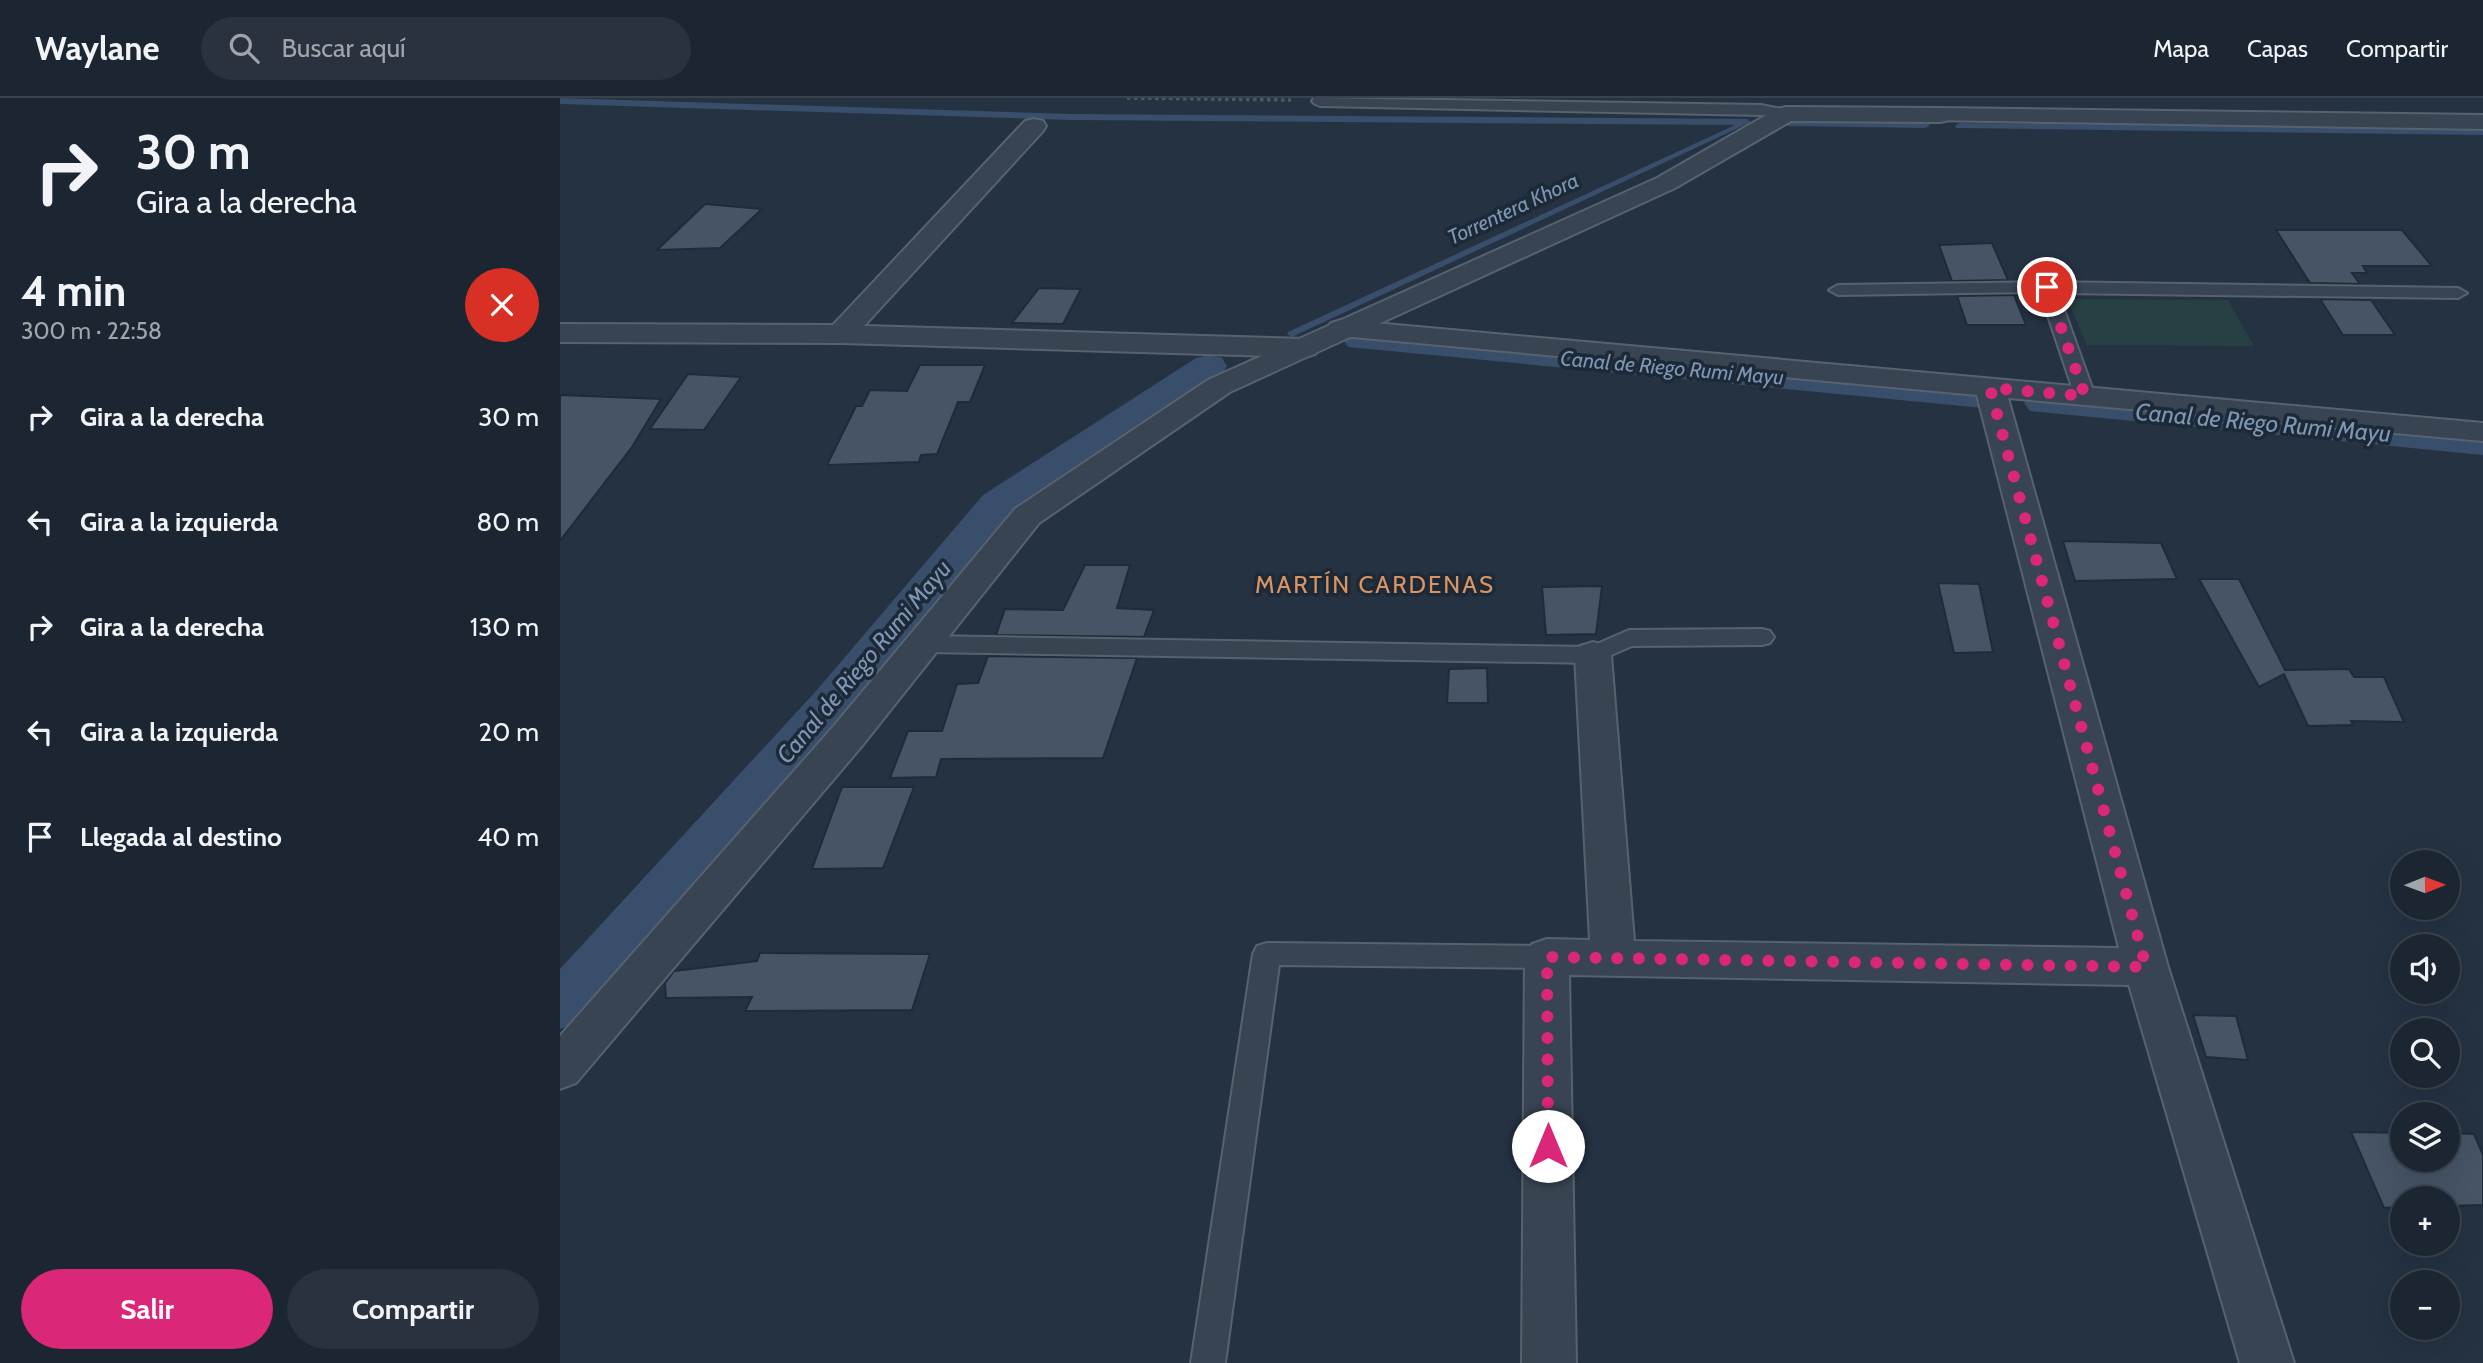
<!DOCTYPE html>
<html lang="es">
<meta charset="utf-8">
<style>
:root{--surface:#1c2632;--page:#29323e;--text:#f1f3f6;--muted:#a0a5ac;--line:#3a434d;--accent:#db2777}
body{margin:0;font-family:Cabin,sans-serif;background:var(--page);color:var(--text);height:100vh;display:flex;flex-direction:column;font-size:26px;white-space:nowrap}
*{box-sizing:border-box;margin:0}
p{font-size:23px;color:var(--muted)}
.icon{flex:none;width:38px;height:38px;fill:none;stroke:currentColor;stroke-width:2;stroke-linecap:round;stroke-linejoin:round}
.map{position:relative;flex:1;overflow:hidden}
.panel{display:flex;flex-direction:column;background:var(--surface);width:560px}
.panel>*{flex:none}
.hud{background:#1c2632;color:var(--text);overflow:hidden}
.needle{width:46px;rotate:89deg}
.tools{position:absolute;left:1830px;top:752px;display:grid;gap:14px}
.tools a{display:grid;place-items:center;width:70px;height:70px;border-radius:50%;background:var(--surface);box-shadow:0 7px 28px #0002,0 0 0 2px var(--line);font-size:35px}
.pin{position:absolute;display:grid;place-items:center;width:60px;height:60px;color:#fff;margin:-30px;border:4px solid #fff;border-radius:50%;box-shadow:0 2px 7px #0007}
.me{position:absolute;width:77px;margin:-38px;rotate:0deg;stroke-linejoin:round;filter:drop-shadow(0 0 5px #0008)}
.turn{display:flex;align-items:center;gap:24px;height:147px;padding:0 21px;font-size:32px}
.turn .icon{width:91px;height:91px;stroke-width:2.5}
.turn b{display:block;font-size:49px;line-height:60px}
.round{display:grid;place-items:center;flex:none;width:74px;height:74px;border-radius:37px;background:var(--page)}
.head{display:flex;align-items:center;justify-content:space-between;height:119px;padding:0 21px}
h1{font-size:42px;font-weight:700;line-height:52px}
.action{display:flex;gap:14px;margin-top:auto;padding:14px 21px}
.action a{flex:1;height:80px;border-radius:42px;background:var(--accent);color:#fff;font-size:28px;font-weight:700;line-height:80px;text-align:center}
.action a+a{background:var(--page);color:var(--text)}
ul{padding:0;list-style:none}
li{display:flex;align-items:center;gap:21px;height:105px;padding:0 21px}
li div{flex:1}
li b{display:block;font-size:26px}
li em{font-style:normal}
header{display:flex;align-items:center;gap:42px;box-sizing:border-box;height:98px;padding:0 35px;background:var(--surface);border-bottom:2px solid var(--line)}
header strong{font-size:33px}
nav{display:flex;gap:38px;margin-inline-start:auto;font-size:24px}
.search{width:490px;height:63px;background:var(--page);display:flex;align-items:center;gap:18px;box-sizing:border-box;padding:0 24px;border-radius:38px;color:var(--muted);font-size:26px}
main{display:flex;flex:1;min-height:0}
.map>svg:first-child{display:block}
.green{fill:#274043}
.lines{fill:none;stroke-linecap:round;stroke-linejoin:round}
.stream{fill:#384e6a;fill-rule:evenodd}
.canal{fill:#384e6a;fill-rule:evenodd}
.building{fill:#465466;stroke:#202b39;stroke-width:2}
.service-casing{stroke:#57626f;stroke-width:4}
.minor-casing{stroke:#57626f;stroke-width:4}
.tertiary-casing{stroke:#57626f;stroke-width:4}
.path{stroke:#455d60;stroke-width:3.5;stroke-dasharray:3.5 3.5;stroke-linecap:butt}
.service{fill:#394452;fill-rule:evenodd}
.minor{fill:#394452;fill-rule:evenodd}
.tertiary{fill:#394452;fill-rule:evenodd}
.route{stroke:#db2777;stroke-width:12;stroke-dasharray:0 21.6}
.labels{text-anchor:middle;stroke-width:7;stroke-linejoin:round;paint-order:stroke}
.far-water-label{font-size:21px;font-style:italic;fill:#7c96b4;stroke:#1e2937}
.water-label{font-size:24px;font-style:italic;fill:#7c96b4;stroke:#1e2937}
.neighbourhood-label{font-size:24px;letter-spacing:2px;fill:#d99464;stroke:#1e2937}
</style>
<header>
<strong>Waylane</strong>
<div class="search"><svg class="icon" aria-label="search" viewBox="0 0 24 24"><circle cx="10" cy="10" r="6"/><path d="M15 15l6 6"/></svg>Buscar aquí</div>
<nav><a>Mapa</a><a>Capas</a><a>Compartir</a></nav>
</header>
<main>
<section class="panel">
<div class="hud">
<div class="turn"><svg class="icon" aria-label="right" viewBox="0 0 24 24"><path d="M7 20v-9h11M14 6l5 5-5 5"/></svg><div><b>30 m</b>Gira a la derecha</div></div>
</div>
<div class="head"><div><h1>4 min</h1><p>300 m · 22:58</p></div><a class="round" style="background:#d93025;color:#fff"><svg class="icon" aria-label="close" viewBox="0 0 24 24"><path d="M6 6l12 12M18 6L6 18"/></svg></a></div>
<ul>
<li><svg class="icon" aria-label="right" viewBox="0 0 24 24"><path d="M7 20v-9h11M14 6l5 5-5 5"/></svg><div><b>Gira a la derecha</b></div><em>30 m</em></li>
<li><svg class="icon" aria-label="left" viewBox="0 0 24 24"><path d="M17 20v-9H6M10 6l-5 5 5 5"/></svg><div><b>Gira a la izquierda</b></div><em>80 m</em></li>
<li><svg class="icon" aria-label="right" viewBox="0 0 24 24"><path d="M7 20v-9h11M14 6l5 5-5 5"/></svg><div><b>Gira a la derecha</b></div><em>130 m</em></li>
<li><svg class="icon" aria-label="left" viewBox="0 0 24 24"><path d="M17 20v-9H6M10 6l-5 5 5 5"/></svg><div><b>Gira a la izquierda</b></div><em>20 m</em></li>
<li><svg class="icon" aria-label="arrive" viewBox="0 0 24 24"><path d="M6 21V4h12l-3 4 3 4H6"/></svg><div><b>Llegada al destino</b></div><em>40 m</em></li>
</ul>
<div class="action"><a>Salir</a><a>Compartir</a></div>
</section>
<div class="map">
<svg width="1923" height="1265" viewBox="0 0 1923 1265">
<rect width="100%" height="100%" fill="#253242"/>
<polygon class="green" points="1507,201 1668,202 1694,248 1527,247"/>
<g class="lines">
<g class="stream">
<polygon points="0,0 512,16 1187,21 1191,24 732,239 727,236 728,234 1175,27 512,22 0,6"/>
<polygon points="1230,23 1366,24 1370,27 1366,30 1227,28 1226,26"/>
<polygon points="1399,25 1923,31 1923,37 1396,30 1395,28"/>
</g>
<g class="canal">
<polygon points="801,230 1423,288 1436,291 1442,299 1436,307 1423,310 788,249 783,241 788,233"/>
<polygon points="649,257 662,260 667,268 662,276 451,415 288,617 19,924 0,931 0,871 256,593 423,397 636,260"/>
<polygon points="1483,294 1923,333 1923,357 1470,313 1464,305 1470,297"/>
</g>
</g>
<g class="building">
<polygon points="145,106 202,111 160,150 97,152"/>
<polygon points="1716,132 1842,132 1872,168 1803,168 1807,175 1792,175 1800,186 1750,185"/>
<polygon points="1432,145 1448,182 1392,183 1379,147"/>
<polygon points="479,190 521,191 503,226 452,225"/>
<polygon points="1454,197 1466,227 1407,227 1397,198"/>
<polygon points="1760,201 1811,202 1835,237 1783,237"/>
<polygon points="360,267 425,267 410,304 398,304 377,356 361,357 359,364 267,367 296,308 302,308 310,292 347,293"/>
<polygon points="128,276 181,279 144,332 90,331"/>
<polygon points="0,297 101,301 72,349 0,443"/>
<polygon points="1503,443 1601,445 1617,481 1515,483"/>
<polygon points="525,467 570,467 557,510 594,512 584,539 436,537 445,511 503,512"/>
<polygon points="1639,481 1679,481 1725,572 1789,571 1794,579 1824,579 1844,624 1791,623 1793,627 1748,628 1724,576 1699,589"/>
<polygon points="1378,485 1419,486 1433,554 1394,555"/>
<polygon points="1042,488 1036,536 986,537 982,489"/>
<polygon points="428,558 577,560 543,660 381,661 376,679 330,680 348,633 382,633 397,586 418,585"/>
<polygon points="927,570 928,605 887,605 889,571"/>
<polygon points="282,689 354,689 323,770 252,771"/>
<polygon points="200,855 370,856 352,912 185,913 192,899 106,900 105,885 114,873 197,863"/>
<polygon points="1633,917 1676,918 1688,962 1646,959"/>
<polygon points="1791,1034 1843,1035 1843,1062 1888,1062 1888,1035 1914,1036 1923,1057 1923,1107 1888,1108 1888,1101 1843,1101 1843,1109 1824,1110"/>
</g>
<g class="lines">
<g class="service-casing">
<g id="service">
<polygon points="754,0 1201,7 1231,13 1234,16 1226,21 1201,17 760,8 755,6 752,3"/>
<polygon points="1487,184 1898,190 1907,195 1898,200 1498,195 1535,298 1525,304 1515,298 1480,194 1278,197 1269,192 1278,187"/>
<polygon points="1202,531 1210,533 1214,539 1210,545 1202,547 1072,548 1033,565 365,554 357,552 353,546 357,540 365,538 1030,549 1069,532"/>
<polygon points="707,845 987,848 997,851 1001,859 997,867 987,870 719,867 665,1265 631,1265 693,856 697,848"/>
</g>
</g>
<g class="minor-casing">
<g id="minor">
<polygon points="1380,10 1923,17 1923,31 1371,22 1368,17 1371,12"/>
<polygon points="474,21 483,23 486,28 483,33 304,228 745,241 755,244 760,250 755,256 745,259 281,245 0,244 0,226 273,227 465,23"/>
<polygon points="781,222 1923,325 1923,343 1448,300 1608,869 1734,1265 1680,1265 1569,887 1009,877 1016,1265 962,1265 965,859 972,846 987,841 1030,842 1015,557 1020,548 1033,544 1046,548 1051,557 1074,843 1559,850 1417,297 771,237 766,231 771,225"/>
</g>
</g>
<g class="tertiary-casing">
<polygon id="tertiary" points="1226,9 1380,10 1389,12 1392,17 1389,22 1380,24 1231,23 1115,90 670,294 479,425 301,649 16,985 0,991 0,938 273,629 455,411 648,282 1097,80 1217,11"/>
</g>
<polyline class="path" points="567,0 731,2"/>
<use href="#service" class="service"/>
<use href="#minor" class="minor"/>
<use href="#tertiary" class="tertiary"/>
</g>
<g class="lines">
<polyline class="route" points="988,1048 987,859 1586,869 1430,290 1525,298 1487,189"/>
</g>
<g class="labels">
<g class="far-water-label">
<text transform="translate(953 111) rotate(-25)" y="7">Torrentera Khora</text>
<text transform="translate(1112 270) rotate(5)" y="7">Canal de Riego Rumi Mayu</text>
</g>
<g class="water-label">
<text transform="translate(1703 325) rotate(5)" y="8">Canal de Riego Rumi Mayu</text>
<text transform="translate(304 564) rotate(-50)" y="8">Canal de Riego Rumi Mayu</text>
</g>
<g class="neighbourhood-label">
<text x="815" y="495">MARTÍN CARDENAS</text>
</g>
</g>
</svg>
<div class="tools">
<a><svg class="needle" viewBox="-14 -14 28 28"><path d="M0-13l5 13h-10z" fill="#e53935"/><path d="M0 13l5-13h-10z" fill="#a0a5ac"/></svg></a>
<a><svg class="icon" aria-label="sound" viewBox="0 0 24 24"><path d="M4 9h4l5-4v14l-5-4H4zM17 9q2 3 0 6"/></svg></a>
<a><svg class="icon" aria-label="search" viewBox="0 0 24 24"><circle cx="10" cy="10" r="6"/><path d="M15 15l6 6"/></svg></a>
<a><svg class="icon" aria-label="layers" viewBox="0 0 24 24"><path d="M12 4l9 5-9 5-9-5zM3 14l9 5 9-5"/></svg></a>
<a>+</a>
<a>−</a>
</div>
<div class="pin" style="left:1487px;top:189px;background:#d93025"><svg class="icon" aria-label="arrive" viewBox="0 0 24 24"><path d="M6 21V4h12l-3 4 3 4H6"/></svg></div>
<svg class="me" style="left:988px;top:1048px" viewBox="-20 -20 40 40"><circle r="19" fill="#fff"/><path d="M0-13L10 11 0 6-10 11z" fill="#db2777"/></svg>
</div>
</main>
